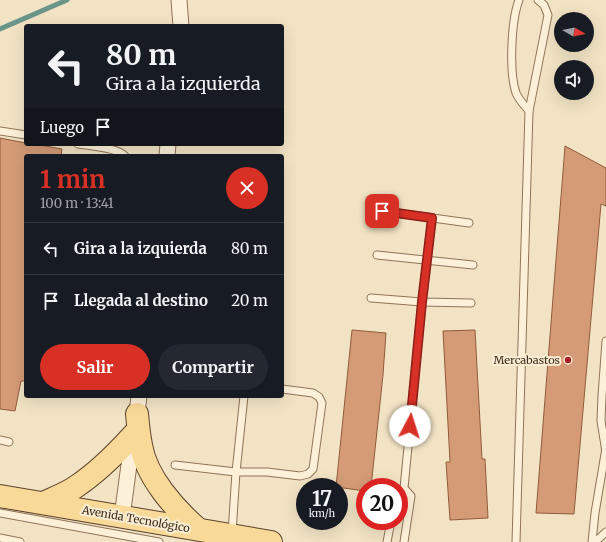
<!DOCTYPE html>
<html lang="es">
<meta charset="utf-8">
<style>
:root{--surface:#171b24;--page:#242831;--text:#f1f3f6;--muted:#9ea1a6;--line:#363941;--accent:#d93025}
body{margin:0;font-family:Merriweather,serif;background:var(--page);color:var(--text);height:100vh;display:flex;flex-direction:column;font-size:15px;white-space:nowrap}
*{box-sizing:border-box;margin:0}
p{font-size:13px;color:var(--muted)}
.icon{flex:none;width:22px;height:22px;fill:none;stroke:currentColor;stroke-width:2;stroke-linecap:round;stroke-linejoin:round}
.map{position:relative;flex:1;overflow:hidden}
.panel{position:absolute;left:24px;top:154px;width:260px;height:244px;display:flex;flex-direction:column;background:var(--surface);border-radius:4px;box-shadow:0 4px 16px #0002}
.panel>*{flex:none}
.top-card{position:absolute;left:24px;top:24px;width:260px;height:122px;border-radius:4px;box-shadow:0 4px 16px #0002;background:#171b24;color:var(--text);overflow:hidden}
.needle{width:26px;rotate:100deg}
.controls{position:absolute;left:554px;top:12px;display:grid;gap:8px}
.controls a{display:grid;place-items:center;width:40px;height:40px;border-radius:50%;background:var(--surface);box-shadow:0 4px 16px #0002;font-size:20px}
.speed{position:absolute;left:296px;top:478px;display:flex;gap:8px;font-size:20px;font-weight:700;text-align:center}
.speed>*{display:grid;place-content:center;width:52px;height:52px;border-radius:50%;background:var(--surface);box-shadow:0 4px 16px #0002;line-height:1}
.speed small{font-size:10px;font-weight:400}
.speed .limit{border:6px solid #d22;background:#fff;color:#111}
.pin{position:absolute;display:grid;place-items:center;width:34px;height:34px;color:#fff;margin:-17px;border-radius:8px;box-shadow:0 2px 6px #0006}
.me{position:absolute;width:44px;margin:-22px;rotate:5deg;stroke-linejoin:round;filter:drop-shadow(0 0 3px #0008)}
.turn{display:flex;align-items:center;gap:14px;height:84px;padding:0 16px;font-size:18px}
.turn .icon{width:52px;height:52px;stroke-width:2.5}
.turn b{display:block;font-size:28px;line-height:34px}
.then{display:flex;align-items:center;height:38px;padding:0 16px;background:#0003;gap:8px;font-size:15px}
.round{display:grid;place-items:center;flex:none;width:42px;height:42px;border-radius:21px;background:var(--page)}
.headline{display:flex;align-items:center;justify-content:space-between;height:68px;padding:0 16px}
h1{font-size:24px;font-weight:700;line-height:30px;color:var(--accent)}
.primary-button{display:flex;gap:8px;margin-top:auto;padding:8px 16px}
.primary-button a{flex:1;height:46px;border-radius:24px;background:var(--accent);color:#fff;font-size:16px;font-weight:700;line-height:46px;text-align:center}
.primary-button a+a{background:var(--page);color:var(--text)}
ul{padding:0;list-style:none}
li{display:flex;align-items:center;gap:12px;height:52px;padding:0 16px;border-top:1px solid var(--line)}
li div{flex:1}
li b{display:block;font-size:15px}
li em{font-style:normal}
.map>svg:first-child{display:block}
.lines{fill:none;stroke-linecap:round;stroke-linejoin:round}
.stream{stroke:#6b958a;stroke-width:5}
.building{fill:#d49b76;stroke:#915b3b}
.service-casing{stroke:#8f7458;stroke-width:9}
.minor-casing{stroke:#8f7458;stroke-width:17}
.primary-casing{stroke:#5c422c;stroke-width:24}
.service{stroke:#fcf0d8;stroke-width:7}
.minor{stroke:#fcf0d8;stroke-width:15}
.primary{stroke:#f9d998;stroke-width:22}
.route-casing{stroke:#8d1f18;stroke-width:10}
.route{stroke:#d93025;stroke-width:7}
.poi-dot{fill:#a42225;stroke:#f9eed4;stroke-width:1.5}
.labels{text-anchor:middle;stroke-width:4;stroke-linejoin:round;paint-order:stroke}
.poi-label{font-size:11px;fill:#3e2c1d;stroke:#f9eed4;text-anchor:end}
.street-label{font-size:11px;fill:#3e2c1d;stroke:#f9eed4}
</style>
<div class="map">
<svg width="606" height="542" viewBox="0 0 606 542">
<rect width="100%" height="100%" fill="#f2e3c4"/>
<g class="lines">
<polyline class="stream" points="0,29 67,0"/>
</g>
<g class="building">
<polygon points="0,138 26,143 26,144 34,144 62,149 61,156 26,156 26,381 21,381 15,411 0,409"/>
<polygon points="565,146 606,168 606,206 601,204 574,514 536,513"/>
<polygon points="352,330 386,333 383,375 371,487 365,487 365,491 336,487"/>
<polygon points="475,330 482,459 485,459 488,518 450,520 446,462 450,462 443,331"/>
</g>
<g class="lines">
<g class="service-casing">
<g id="service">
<path d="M519,0C511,21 509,72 516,93C519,100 525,106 529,111"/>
<polyline points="0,131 26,135"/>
<path d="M78,144C90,146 117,147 125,156"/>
<polyline points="382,211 469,223"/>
<polyline points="377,255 473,265"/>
<polyline points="371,298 422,302 471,303"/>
<polyline points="606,341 602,396 601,421 606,452"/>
<polyline points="244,396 236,472 267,472 300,476 308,474 313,469 322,403 319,397 313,393 282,389"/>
<polyline points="0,440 9,442"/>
<polyline points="175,465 236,472 232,533"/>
<polyline points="0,513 159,542"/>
<polyline points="0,538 20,542"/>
<polyline points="387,542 391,521"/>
<polyline points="404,542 411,496 404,488 422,302 432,218"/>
<polyline points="516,542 529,111 548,15 544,5 538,0"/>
<polyline points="592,542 595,513 606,448"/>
<polyline points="595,542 606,532"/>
</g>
</g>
<g class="minor-casing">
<g id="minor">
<polyline points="179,0 181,26"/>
<polyline points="167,156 168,144"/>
<polyline points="122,517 133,435 137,414 139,396"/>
</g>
</g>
<g class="primary-casing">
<g id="primary">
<path d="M137,414C138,425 139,435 141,445C146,477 175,509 198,529"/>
<polyline points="0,496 271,542"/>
<path d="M43,503C54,498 65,494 74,488C97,473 115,455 133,435"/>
</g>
</g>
<use href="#service" class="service"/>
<use href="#minor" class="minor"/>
<use href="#primary" class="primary"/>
</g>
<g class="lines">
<g class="route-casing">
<polyline id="route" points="382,211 432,218 422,302 410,426"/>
</g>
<use href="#route" class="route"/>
</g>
<circle class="poi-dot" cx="568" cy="360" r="4"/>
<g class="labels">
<g class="poi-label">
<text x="560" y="364">Mercabastos</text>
</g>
<g class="street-label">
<text transform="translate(136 519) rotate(10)" y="4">Avenida Tecnológico</text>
</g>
</g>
</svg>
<div class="controls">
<a><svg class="needle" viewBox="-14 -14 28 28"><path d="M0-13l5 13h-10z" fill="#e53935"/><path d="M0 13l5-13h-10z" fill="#9ea1a6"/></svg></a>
<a><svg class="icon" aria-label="sound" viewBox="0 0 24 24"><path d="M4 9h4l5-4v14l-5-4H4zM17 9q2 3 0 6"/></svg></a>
</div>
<div class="speed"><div>17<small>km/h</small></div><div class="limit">20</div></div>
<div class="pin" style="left:382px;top:211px;background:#d93025"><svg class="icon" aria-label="arrive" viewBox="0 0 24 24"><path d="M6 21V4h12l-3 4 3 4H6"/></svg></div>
<svg class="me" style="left:410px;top:426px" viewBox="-20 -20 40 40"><circle r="19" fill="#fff"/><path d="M0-13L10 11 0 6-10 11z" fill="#d93025"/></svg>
<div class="top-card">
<div class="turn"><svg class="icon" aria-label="left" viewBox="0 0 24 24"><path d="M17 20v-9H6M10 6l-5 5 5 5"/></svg><div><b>80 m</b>Gira a la izquierda</div></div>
<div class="then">Luego<svg class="icon" aria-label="arrive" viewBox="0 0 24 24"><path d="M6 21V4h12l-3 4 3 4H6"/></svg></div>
</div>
<section class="panel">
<div class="headline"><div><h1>1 min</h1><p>100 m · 13:41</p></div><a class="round" style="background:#d93025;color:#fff"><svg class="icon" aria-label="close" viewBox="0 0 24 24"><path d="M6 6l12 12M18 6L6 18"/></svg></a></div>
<ul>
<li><svg class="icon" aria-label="left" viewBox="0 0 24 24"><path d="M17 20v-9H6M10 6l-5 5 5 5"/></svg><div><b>Gira a la izquierda</b></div><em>80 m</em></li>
<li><svg class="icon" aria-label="arrive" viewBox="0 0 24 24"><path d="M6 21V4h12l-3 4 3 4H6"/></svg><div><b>Llegada al destino</b></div><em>20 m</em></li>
</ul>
<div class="primary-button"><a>Salir</a><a>Compartir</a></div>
</section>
</div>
